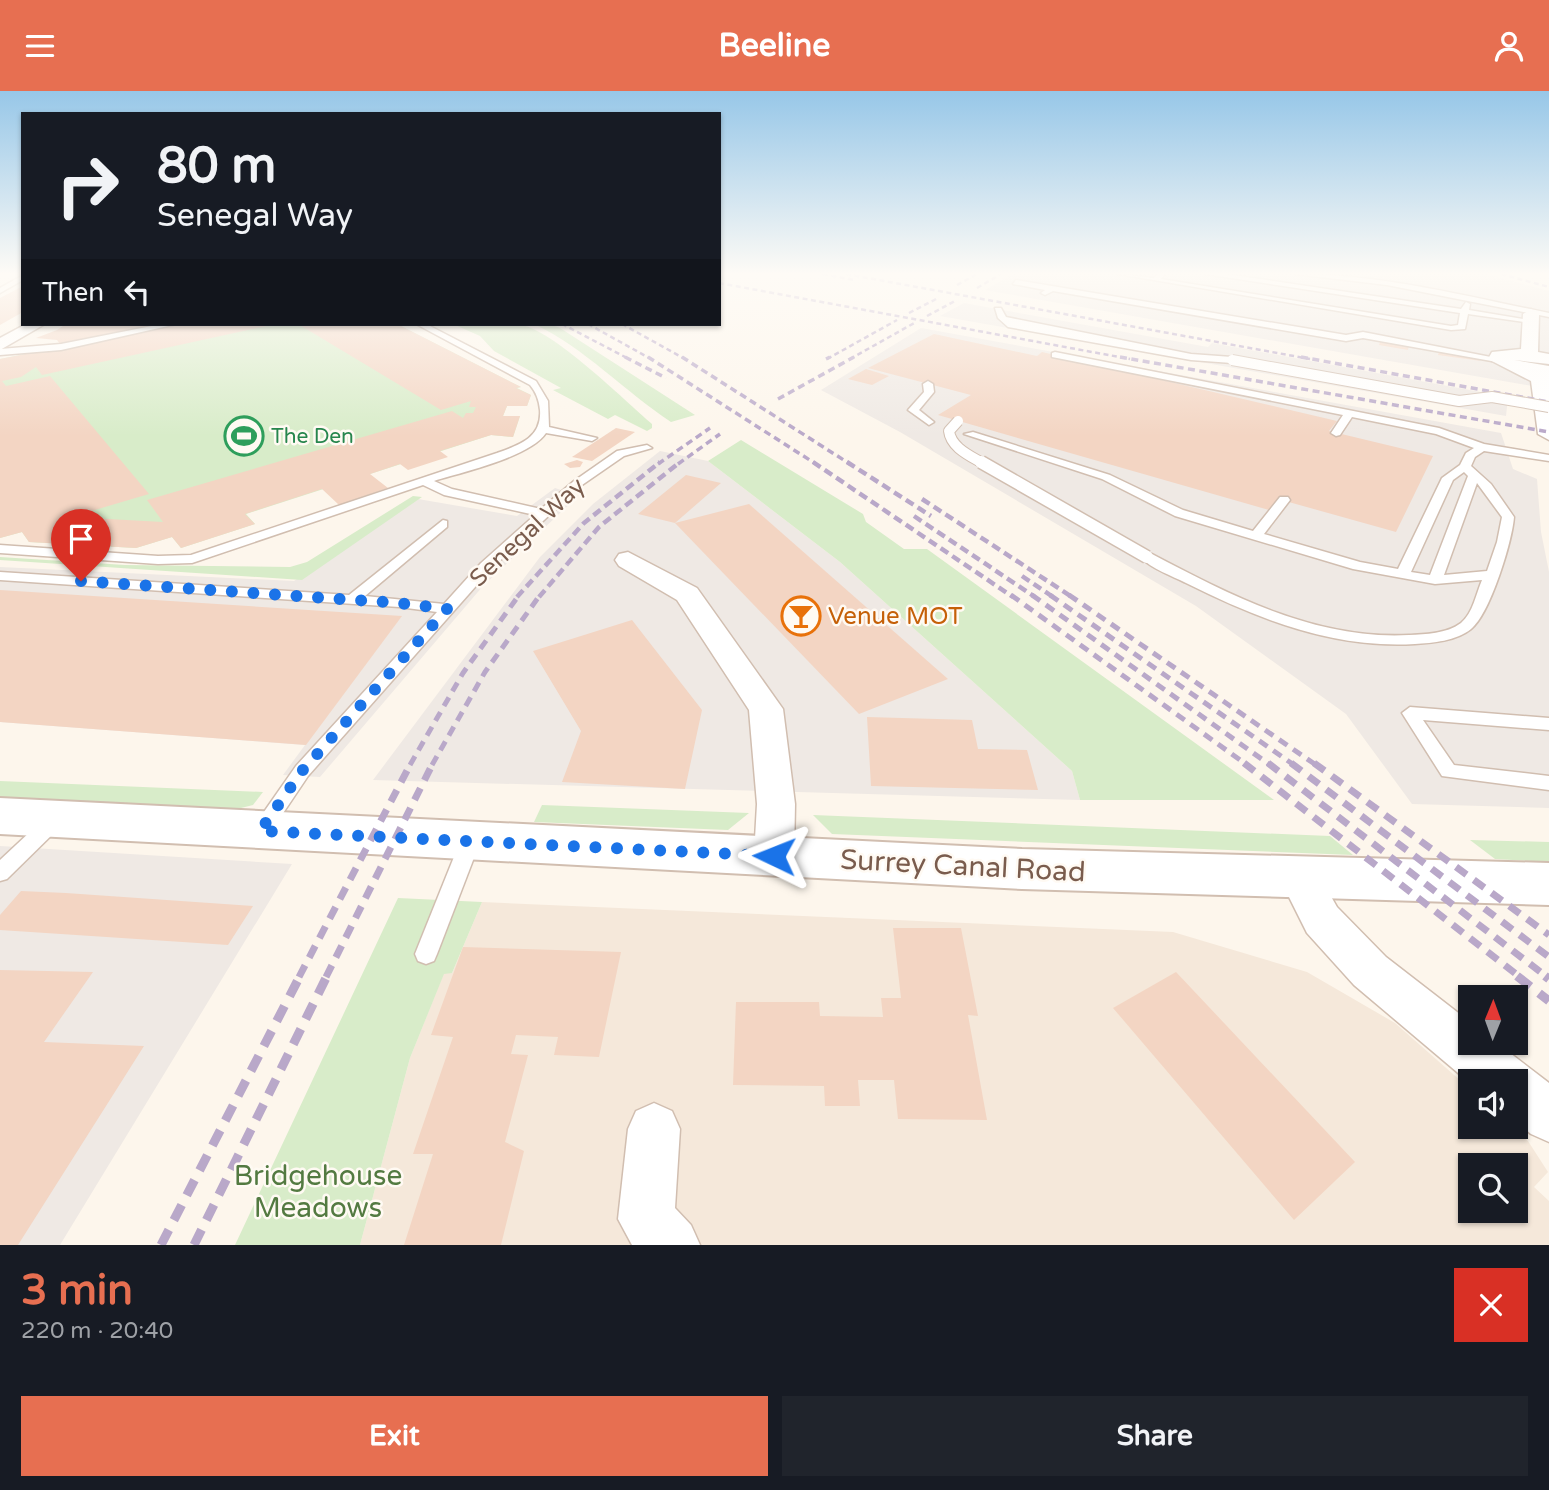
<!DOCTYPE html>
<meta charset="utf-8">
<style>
:root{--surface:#171b24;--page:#20242c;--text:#f1f3f6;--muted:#9ea1a6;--accent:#e76f51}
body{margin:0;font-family:"Varela Round",sans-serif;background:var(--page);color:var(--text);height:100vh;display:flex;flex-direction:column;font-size:26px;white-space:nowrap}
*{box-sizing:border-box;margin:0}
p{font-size:23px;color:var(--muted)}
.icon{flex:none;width:38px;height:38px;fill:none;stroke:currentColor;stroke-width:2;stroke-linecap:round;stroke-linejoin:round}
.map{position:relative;height:1154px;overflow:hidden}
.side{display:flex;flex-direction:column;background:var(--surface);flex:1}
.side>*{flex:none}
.guide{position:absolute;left:21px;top:21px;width:700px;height:214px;border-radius:0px;box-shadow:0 2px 5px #0004;background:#171b24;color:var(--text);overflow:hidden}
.needle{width:46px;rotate:1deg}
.fabs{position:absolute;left:1458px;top:894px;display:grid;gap:14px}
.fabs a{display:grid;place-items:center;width:70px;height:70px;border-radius:0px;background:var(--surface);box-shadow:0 2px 5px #0004;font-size:35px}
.pin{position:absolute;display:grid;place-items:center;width:60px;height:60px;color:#fff;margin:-72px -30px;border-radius:50% 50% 50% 0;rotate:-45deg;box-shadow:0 0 7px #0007}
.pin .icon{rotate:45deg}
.me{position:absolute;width:77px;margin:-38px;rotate:272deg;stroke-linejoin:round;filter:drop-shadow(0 0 5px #0008)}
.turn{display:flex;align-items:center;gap:24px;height:147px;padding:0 21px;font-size:32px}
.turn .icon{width:91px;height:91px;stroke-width:2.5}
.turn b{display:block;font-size:49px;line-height:60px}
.then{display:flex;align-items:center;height:66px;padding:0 21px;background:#0003;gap:14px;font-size:26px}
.round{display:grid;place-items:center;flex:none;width:74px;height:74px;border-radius:0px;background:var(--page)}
.summary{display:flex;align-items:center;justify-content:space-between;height:119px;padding:0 21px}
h1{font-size:42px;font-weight:800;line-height:52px;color:var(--accent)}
.cta{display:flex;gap:14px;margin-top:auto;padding:14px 21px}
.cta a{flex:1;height:80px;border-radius:0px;background:var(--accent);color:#fff;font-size:28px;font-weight:800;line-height:80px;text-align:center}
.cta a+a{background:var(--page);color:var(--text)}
header{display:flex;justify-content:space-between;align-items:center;height:91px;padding:0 21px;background:var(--accent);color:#fff;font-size:32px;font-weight:800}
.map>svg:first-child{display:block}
.residential{fill:#f5e8da;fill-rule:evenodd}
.industrial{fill:#efe9e4}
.green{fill:#d8ecc9}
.building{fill:#f3d5c3}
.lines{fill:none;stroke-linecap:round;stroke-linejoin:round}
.service-casing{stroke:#d1beb0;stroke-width:3}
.minor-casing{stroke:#d1beb0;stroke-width:3}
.tertiary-casing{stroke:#d1beb0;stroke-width:4}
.service{fill:#fff;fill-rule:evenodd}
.minor{fill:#fff;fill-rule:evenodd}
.tertiary{fill:#fff;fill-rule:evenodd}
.rail-far5{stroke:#b9a8c9;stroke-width:2.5;stroke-dasharray:5 3.5;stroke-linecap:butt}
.rail-far4{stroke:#b9a8c9;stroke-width:3.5;stroke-dasharray:7 4.5;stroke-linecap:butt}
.rail-far3{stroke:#b9a8c9;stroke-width:4.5;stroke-dasharray:9 5;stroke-linecap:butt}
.rail-far2{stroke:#b9a8c9;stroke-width:5;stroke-dasharray:10 7;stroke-linecap:butt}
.rail-far1{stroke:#b9a8c9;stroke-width:7;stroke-dasharray:13 9;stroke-linecap:butt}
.rail{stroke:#b9a8c9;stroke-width:9;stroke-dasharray:17 11;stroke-linecap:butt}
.service-bridge-far1-casing{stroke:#d1beb0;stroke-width:12;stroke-linecap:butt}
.service-bridge-casing{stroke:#d1beb0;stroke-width:15;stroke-linecap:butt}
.service-bridge-far1{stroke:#fff;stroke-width:10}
.service-bridge{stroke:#fff;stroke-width:12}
.route{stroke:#1a73e8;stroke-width:12;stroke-dasharray:0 21.6}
.labels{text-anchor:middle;stroke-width:5;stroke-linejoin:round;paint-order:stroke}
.far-leisure-label{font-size:21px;fill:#27864d;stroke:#fffaf3;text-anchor:start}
.street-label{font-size:24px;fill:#7a5c4d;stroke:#fffaf3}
.food-label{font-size:24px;fill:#c56008;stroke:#fffaf3;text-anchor:start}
.near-street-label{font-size:28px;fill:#7a5c4d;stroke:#fffaf3}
.near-park-label{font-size:28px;fill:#537a41;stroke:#fffaf3}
</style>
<header><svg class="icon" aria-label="menu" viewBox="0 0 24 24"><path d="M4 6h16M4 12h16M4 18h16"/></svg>Beeline<svg class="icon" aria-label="person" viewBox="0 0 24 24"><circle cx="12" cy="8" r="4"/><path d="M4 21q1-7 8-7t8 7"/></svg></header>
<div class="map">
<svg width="1549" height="1154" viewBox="0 0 1549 1154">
<rect width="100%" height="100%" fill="#fdf6ec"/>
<path class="residential" d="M482,811L1173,841L1307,881L1395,932L1470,998V1036H1513L1528,1050L1548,1081L1534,1096L1549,1110V1154H360L410,967L444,882H452ZM1470,1074H1516V1120H1470Z"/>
<g class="industrial">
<polygon points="1013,183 1486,183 1549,200 1549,298 985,199"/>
<polygon points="964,212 1208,256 1212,252 1508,306 1506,325 940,225"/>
<polygon points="921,237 1501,342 1513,378 1537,388 1541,441 1549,481 1549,717 1412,713 1346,623 1196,515 900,341 821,299"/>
<polygon points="660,360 708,370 840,471 1072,680 1080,709 373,689 540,466 593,413"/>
<polygon points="555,397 578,405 483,495 320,686 283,684 305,654 0,631 0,476 294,490 418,408 517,425"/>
<polygon points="0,755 292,773 60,1154 0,1154"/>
</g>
<g class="green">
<polygon points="178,233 397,233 521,296 517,297 531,304 527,315 507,315 503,325 520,325 513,346 491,344 246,423 255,433 181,457 172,446 136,457 29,451 22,441 0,447 0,268"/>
<path d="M453,233C474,233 498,230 518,233C553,238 624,309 652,333V337L647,340L615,324L608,328L553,299L561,297L494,260L480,245Z"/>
<path d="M534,233H550L560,237L695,324L671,331C624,300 585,257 534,233Z"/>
<polygon points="741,349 863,423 866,431 904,458 927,458 1274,709 1080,709 1072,680 840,471 708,370"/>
<polygon points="413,405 422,406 302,489 0,469 0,466 125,474 290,476 307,471"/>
<polygon points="0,690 263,701 253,714 229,720 0,710"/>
<polygon points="542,714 749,722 728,739 534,731"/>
<polygon points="813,724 1330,745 1353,764 832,743"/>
<polygon points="1470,749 1549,751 1549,771 1495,768"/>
<polygon points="398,807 482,811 452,882 444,883 410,967 360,1154 235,1154"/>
</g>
<g class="building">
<polygon points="23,195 23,221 0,234 0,207"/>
<polygon points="61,233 154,233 155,234 60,253 57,249 36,247 57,239 63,235"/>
<polygon points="178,233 271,234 42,284 36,276 21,286 2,290 6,295 50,285 149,403 71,426 163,431 147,409 452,320 463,327 466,322 473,322 476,316 469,316 471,310 441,319 298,233 397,233 521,296 516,297 531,304 527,315 507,315 503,325 520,325 513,346 491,344 440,360 448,366 408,379 400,373 370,383 388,397 339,414 322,398 245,423 255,433 181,457 172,446 136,457 29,451 22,441 0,447 0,268"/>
<polygon points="934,243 1037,265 1042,261 1337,330 1329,340 1433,365 1396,441 1278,408 1269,419 938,324 971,304 868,277"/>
<polygon points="1381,249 1409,254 1408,259 1379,254"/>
<polygon points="1439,261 1470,266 1481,270 1438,264"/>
<polygon points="866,278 889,285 872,294 848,288"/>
<polygon points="616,337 635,341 592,370 572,366"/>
<polygon points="577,369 583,371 580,376 570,377 564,373"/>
<polygon points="686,384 721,392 675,432 638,423"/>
<polygon points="749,413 948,588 859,623 675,432"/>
<polygon points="0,499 402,525 306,654 0,631"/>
<polygon points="632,529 702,619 685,698 562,691 581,640 533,560"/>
<polygon points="867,626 972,629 978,658 1027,659 1038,699 871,695"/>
<polygon points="21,800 66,802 253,815 228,854 0,839 0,824"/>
<polygon points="893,837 961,837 978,925 968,924 987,1029 898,1028 894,989 858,989 860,1015 825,1015 824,995 733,994 736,911 819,911 820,925 883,926 881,907 901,907"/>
<polygon points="463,856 621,861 599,966 554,964 558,946 516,944 511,963 528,964 505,1051 524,1060 501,1154 404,1154 433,1063 413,1063 453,946 431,944"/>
<polygon points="0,879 93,881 44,951 144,955 18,1154 0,1154"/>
<polygon points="1176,881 1355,1071 1294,1129 1113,917"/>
</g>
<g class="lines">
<g class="service-casing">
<g id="service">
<polygon points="1118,183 1154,187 1157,183 1165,183 1161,188 1451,235 1458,234 1460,222 1205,183 1226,183 1461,218 1466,211 1470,213 1469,219 1535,230 1531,232 1468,223 1465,238 1451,239"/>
<path d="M1295,183C1381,183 1465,205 1549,222V226L1387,194Z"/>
<polygon points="23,184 23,189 0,202 0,197"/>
<polygon points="1016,189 1346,244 1363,241 1501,268 1497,271 1363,247 1346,250 1053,200 1045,204 1041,202 1045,199 1013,193"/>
<polygon points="995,217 1001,217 1006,226 1191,263 1232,266 1236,269 1232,272 1191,269 1008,236 998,227"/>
<polygon points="162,233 177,233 61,259 0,264 0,258 61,253"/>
<path d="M416,233H426L536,290L548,310L549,336L597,347L592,350L546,342C530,366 463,381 434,390L452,398L541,418L574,390L617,360L647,354L652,357L624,365L582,394L491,478L308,685L269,743L262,745L255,743L252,738L296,675L437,521L399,516L0,489V481L349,504L443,429L447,430V436L365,505L444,513L481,472L535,424L444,404L423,394L192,472L158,473L0,462V454L158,465L191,464L497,362C519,354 542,347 540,319C539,309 536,301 530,294Z"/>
<path d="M1055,261L1439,337L1484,353L1549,364V370L1484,360L1475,366L1471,375L1491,393L1514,426C1512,451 1490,523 1471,538C1456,550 1433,552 1415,553C1333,558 1258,528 1186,492C1172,485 1152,478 1140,466L1142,463H1152C1232,505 1316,549 1409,544C1426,543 1446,543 1461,532C1473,522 1476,503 1482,489L1435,493L1353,478L1175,425L1102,388L964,343L973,341L1110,384L1183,419L1253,440L1280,406H1288L1290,409L1264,443L1360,471L1398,478L1442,387L1460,374L1466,362L1474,357L1436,343L1352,326L1340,344L1336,345L1331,342L1343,324L1052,266V262ZM1464,381L1468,385L1430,484L1411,481L1453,389ZM1477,392L1502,426L1497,451L1487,480L1444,484Z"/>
<polygon points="928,290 933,293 934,301 919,319 934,331 929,334 908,319 924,301 923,293"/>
<polygon points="1410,616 1549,627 1549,639 1423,629 1454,674 1549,685 1549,699 1442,685 1402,622"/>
<polygon points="54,723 61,725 64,730 61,735 7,788 0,790 0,769 47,725"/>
<polygon points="470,743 477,746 480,751 437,863 434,870 426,873 418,870 415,863 460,751 463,746"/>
</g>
</g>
<g class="minor-casing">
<g id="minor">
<polygon points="1531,218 1539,223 1538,261 1549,263 1549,273 1514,269 1549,275 1549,349 1538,343 1531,290 1488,268 1492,261 1521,258 1523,223"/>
<polygon points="26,233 45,233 0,259 0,247"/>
<polygon points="628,461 697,497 783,618 795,713 794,765 788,776 774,781 760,776 754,765 757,713 749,619 677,509 619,475 615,469 619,463"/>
<polygon points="1298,767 1312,772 1337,816 1386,866 1470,931 1470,952 1497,952 1549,992 1549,1051 1531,1043 1516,1030 1516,990 1470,992 1354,894 1307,842 1278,784 1284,772"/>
<polygon points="654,1012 672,1020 680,1038 675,1117 691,1134 700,1154 632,1154 618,1128 628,1038 636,1020"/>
</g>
</g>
<g class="tertiary-casing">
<polygon id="tertiary" points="0,707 1022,758 1549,772 1549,814 1022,798 0,743"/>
</g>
<use href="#service" class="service"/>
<use href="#minor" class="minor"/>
<use href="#tertiary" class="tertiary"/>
<g class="rail-far5">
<polyline points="823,183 854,189"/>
<polyline points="846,183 1310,268"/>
<polyline points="1501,183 1549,196"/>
<polyline points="719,192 1130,268"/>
<polyline points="957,194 977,183"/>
<polyline points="977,197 1001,183"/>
<polyline points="909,222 938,207"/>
<polyline points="927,225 955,210"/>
<polyline points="562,233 629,268"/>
<polyline points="588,233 651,268"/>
<polyline points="622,233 685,268"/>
<polyline points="827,268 897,229"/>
<polyline points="850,268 916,231"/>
</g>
<g class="rail-far4">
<polyline points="625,266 666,287"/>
<polyline points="648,266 816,373"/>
<polyline points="682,266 850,373"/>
<polyline points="1120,266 1549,341"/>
<polyline points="1301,266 1549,311"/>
<polyline points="826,268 830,266"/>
<polyline points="778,308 854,266"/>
<polyline points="658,373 710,337"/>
<polyline points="678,373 720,343"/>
</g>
<g class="rail-far3">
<polyline points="813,371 1013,506"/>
<polyline points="847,371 931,425"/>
<polyline points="922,408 1072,506"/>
<polyline points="914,425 1035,506"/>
<polyline points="1022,485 1053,506"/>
<polyline points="517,506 584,432 660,371"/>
<polyline points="539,506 599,436 680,371"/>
</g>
<g class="rail-far2">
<polyline points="1011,504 1247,674"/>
<polyline points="1032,504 1270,674"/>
<polyline points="1050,504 1294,674"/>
<polyline points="1069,504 1316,674"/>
<polyline points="410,674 463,582 519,504"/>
<polyline points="432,674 485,581 540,504"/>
</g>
<g class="rail-far1">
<polyline points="1244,672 1520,886"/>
<polyline points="1268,672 1547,886"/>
<polyline points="1291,672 1549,866"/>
<polyline points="1314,672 1549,844"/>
<polyline points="299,886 411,672"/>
<polyline points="326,886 433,672"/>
</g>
<g class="rail">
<polyline points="1517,885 1549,910"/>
<polyline points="1545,885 1549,888"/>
<polyline points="161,1154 300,885"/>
<polyline points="194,1154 327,885"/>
</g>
<g class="service-bridge-far1-casing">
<g id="service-bridge-far1">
<polyline points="1232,269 1459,310 1492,306 1549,316"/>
<path d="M958,330L949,340C951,357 971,365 984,373"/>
</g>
</g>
<g class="service-bridge-casing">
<polyline id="service-bridge" points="981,371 1147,466"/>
</g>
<use href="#service-bridge-far1" class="service-bridge-far1"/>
<use href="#service-bridge" class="service-bridge"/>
</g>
<linearGradient id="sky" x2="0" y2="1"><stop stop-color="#97c7e8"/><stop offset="0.53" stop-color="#fefbf6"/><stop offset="1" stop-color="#fefbf6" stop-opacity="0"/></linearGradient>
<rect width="1549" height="345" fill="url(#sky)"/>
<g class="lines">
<polyline class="route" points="81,490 399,512 447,518 302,680 260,740 774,765"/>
</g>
<defs>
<g id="stadium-ring" transform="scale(2.0125)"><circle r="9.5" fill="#fffaf3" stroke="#2e9e5b" stroke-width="1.5"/><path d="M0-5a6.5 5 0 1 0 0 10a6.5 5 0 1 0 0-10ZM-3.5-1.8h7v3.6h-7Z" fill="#2e9e5b"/></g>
<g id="bar-ring" transform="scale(2.0125)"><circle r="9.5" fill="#fffaf3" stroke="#e8710a" stroke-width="1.5"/><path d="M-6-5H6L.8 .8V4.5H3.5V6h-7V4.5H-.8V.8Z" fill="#e8710a"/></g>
</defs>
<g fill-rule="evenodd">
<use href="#stadium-ring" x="244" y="345"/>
<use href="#bar-ring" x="801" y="525"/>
</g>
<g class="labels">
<g class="far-leisure-label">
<text x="271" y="352">The Den</text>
</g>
<g class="street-label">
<text transform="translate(527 441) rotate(-43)" y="8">Senegal Way</text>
</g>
<g class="food-label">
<text x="828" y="533">Venue MOT</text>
</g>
<g class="near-street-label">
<text transform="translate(963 774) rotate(3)" y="10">Surrey Canal Road</text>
</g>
<g class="near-park-label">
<text x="318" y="1094">Bridgehouse<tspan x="318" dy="32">Meadows</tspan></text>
</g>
</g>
</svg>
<div class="fabs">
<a><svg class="needle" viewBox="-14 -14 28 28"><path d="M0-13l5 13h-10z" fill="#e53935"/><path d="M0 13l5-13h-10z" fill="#9ea1a6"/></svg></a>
<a><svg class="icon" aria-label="sound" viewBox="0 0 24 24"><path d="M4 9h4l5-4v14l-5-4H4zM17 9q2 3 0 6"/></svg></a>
<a><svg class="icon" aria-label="search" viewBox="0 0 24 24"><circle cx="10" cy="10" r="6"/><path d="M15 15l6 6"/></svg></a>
</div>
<div class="pin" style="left:81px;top:490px;background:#d93025"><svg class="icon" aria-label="arrive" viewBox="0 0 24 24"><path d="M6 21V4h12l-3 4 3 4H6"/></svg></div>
<svg class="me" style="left:774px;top:765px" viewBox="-20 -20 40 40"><path d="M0-17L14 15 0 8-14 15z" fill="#1a73e8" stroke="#fff" stroke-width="4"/></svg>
<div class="guide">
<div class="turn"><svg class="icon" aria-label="right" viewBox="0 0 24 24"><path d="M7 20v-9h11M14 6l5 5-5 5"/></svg><div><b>80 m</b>Senegal Way</div></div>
<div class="then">Then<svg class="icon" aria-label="left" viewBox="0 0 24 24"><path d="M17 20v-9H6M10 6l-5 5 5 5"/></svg></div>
</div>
</div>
<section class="side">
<div class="summary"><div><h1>3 min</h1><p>220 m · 20:40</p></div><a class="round" style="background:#d93025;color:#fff"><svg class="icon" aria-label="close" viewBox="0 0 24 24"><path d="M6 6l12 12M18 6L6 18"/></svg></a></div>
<div class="cta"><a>Exit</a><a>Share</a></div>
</section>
